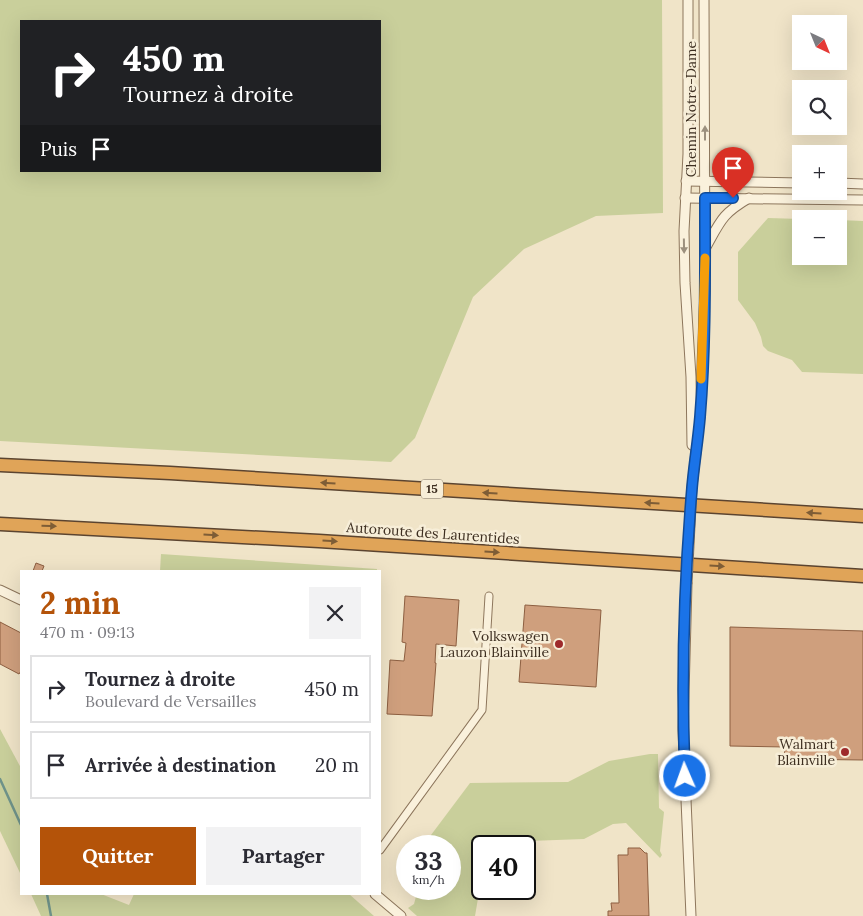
<!DOCTYPE html>
<html lang="fr">
<meta charset="utf-8">
<style>
:root{--surface:#fff;--page:#f2f2f3;--text:#2b2b33;--muted:#7c7c81;--line:#e1e1e2;--accent:#b45309}
body{margin:0;font-family:Lora,serif;background:var(--page);color:var(--text);height:100vh;display:flex;flex-direction:column;font-size:19px;white-space:nowrap}
*{box-sizing:border-box;margin:0}
p{font-size:16px;color:var(--muted)}
.icon{flex:none;width:28px;height:28px;fill:none;stroke:currentColor;stroke-width:2;stroke-linecap:round;stroke-linejoin:round}
.map{position:relative;flex:1;overflow:hidden}
.drawer{position:absolute;left:20px;top:570px;width:361px;height:325px;display:flex;flex-direction:column;background:var(--surface);border-radius:0px;box-shadow:0 5px 20px #0002}
.drawer>*{flex:none}
.hud{position:absolute;left:20px;top:20px;width:361px;height:152px;border-radius:0px;box-shadow:0 5px 20px #0002;background:#202124;color:#fff;overflow:hidden}
.needle{width:32px;rotate:137deg}
.fabs{position:absolute;left:792px;top:15px;display:grid;gap:10px}
.fabs a{display:grid;place-items:center;width:55px;height:55px;border-radius:0px;background:var(--surface);box-shadow:0 5px 20px #0002;font-size:25px}
.speed{position:absolute;left:396px;top:835px;display:flex;gap:10px;font-size:25px;font-weight:700;text-align:center}
.speed>*{display:grid;place-content:center;width:65px;height:65px;border-radius:50%;background:var(--surface);box-shadow:0 5px 20px #0002;line-height:1}
.speed small{font-size:12px;font-weight:400}
.speed .limit{border:2px solid #111;border-radius:8px;background:#fff;color:#111}
.pin{position:absolute;display:grid;place-items:center;width:42px;height:42px;color:#fff;margin:-51px -21px;border-radius:50% 50% 50% 0;rotate:-45deg;box-shadow:0 0 5px #0007}
.pin .icon{rotate:45deg}
.me{position:absolute;width:55px;margin:-28px;rotate:358deg;stroke-linejoin:round;filter:drop-shadow(0 0 4px #0008)}
.turn{display:flex;align-items:center;gap:18px;height:105px;padding:0 20px;font-size:22px}
.turn .icon{width:65px;height:65px;stroke-width:2.5}
.turn b{display:block;font-size:35px;line-height:42px}
.then{display:flex;align-items:center;height:48px;padding:0 20px;background:#0003;gap:10px;font-size:19px}
.round{display:grid;place-items:center;flex:none;width:52px;height:52px;border-radius:0px;background:var(--page)}
.headline{display:flex;align-items:center;justify-content:space-between;height:85px;padding:0 20px}
h1{font-size:30px;font-weight:700;line-height:38px;color:var(--accent)}
.action{display:flex;gap:10px;margin-top:auto;padding:10px 20px}
.action a{flex:1;height:58px;border-radius:0px;background:var(--accent);color:#fff;font-size:20px;font-weight:700;line-height:58px;text-align:center}
.action a+a{background:var(--page);color:var(--text)}
ul{padding:0;list-style:none}
li{display:flex;align-items:center;gap:15px;height:68px;margin:0 10px 8px;padding:0 10px;border:2px solid var(--line);border-radius:0px}
li div{flex:1}
li b{display:block;font-size:19px}
li em{font-style:normal}
.map>svg:first-child{display:block}
.green{fill:#c9cf9b;fill-rule:evenodd}
.lines{fill:none;stroke-linecap:round;stroke-linejoin:round}
.stream{stroke:#6f938a;stroke-width:2.5}
.building{fill:#cf9f7d;stroke:#8d5f41}
.minor-casing{stroke:#8d765c;stroke-width:9}
.tertiary-casing{stroke:#8d765c;stroke-width:11}
.motorway-casing{stroke:#5b4430;stroke-width:15}
.minor{stroke:#faf1dc;stroke-width:7}
.tertiary{stroke:#faf1dc;stroke-width:9}
.motorway{stroke:#e0a458;stroke-width:12}
.tertiary-bridge-casing{stroke:#8d765c;stroke-width:11;stroke-linecap:butt}
.tertiary-bridge{stroke:#faf1dc;stroke-width:9}
.oneway{fill:#9c907e}
.oneway2{fill:#7e5d36}
.route-casing{stroke:#114b97;stroke-width:12}
.route{stroke:#1a73e8;stroke-width:9}
.slow{stroke:#f59e0b;stroke-width:9}
.poi-dot{fill:#9e2a2b;stroke:#f7eed8;stroke-width:2}
.labels{text-anchor:middle;stroke-width:5;stroke-linejoin:round;paint-order:stroke}
.shield{fill:#f7eed8;stroke:#756857;stroke-width:1}
.shield-label{font-size:12px;font-weight:bold;fill:#3d2e20}
.street-label{font-size:14px;fill:#3d2e20;stroke:#f7eed8}
.poi-label{font-size:14px;fill:#3d2e20;stroke:#f7eed8;text-anchor:end}
</style>
<div class="map">
<svg width="863" height="916" viewBox="0 0 863 916">
<rect width="100%" height="100%" fill="#f0e4c8"/>
<g class="green">
<path d="M0,0H662L663,213L596,216L524,249L473,297L415,438L391,462L0,441ZM380,21V171H21V21Z"/>
<polygon points="768,218 801,219 801,256 839,256 839,220 863,221 863,374 802,372 792,360 768,351 763,346 761,337 755,323 738,300 738,252"/>
<polygon points="161,554 377,569 377,571 160,571"/>
<polygon points="0,729 21,768 21,875 0,831"/>
<polygon points="650,754 658,754 659,808 664,812 660,851 662,855 660,858 626,823 613,824 584,839 502,842 497,846 482,846 482,875 475,916 417,916 408,908 414,904 418,889 450,889 450,846 429,846 431,835 470,783 568,782 609,761"/>
<polygon points="31,894 101,894 129,905 134,894 349,894 374,916 41,916"/>
</g>
<g class="lines">
<g class="stream">
<polyline points="0,779 21,825"/>
<polyline points="47,894 51,916"/>
</g>
</g>
<g class="building">
<polygon points="36,563 44,566 42,571 33,571"/>
<polygon points="405,596 459,600 456,646 436,644 435,663 436,663 432,716 387,714 390,660 404,661 406,643 402,642"/>
<polygon points="525,605 601,610 596,687 519,682"/>
<polygon points="0,622 21,633 21,671 19,674 0,664"/>
<polygon points="730,627 863,631 863,760 784,759 785,747 730,746"/>
<polygon points="628,848 640,848 645,853 647,853 649,916 608,916 608,911 612,911 611,903 619,903 618,855 628,855"/>
</g>
<g class="lines">
<g class="minor-casing">
<polyline id="minor" points="380,850 482,710 489,596"/>
</g>
<g class="tertiary-casing">
<g id="tertiary">
<polyline points="688,0 688,154 684,231 685,283 691,377 692,445"/>
<polyline points="686,181 801,183"/>
<polyline points="839,183 863,184"/>
<polyline points="685,198 863,200"/>
<path d="M706,247C721,220 722,214 749,198"/>
<polyline points="692,487 700,416 705,289 704,0"/>
<polyline points="687,584 683,730 691,916"/>
<polyline points="0,590 21,600"/>
<polyline points="375,894 401,916"/>
</g>
</g>
<g class="motorway-casing">
<g id="motorway">
<polyline points="0,465 170,473 863,516"/>
<polyline points="0,524 319,541 863,576"/>
</g>
</g>
<use href="#minor" class="minor"/>
<use href="#tertiary" class="tertiary"/>
<use href="#motorway" class="motorway"/>
<g class="tertiary-bridge-casing">
<polyline id="tertiary-bridge" points="687,584 692,487"/>
</g>
<use href="#tertiary-bridge" class="tertiary-bridge"/>
</g>
<defs><path id="oneway-solid" d="M-6-.8H1V-3.2L6.5 0L1 3.2V.8H-6Z" transform="scale(1.25)"/></defs>
<g class="oneway">
<use href="#oneway-solid" transform="translate(705 133) rotate(-90)"/>
<use href="#oneway-solid" transform="translate(684 246) rotate(89)"/>
</g>
<g class="oneway2">
<use href="#oneway-solid" transform="translate(328 483) rotate(-176)"/>
<use href="#oneway-solid" transform="translate(490 493) rotate(-176)"/>
<use href="#oneway-solid" transform="translate(652 503) rotate(-176)"/>
<use href="#oneway-solid" transform="translate(814 513) rotate(-176)"/>
<use href="#oneway-solid" transform="translate(49 526) rotate(2)"/>
<use href="#oneway-solid" transform="translate(211 535) rotate(3)"/>
<use href="#oneway-solid" transform="translate(330 541) rotate(4)"/>
<use href="#oneway-solid" transform="translate(492 552) rotate(4)"/>
<use href="#oneway-solid" transform="translate(717 566) rotate(4)"/>
</g>
<g class="lines">
<g class="route-casing">
<path id="route" d="M685,776C681,680 684,583 692,488C694,464 698,441 700,417C706,344 705,270 705,198H733"/>
</g>
<use href="#route" class="route"/>
<polyline class="slow" points="701,379 705,258"/>
</g>
<g class="poi-dot">
<circle cx="559" cy="644" r="5"/>
<circle cx="845" cy="752" r="5"/>
</g>
<g class="labels">
<rect class="shield" x="421" y="479.5" width="22" height="19" rx="4"/>
<g class="shield-label">
<text x="432" y="493">15</text>
</g>
<g class="street-label">
<text transform="translate(691 109) rotate(-90)" y="5">Chemin Notre-Dame</text>
<text transform="translate(433 533) rotate(4)" y="5">Autoroute des Laurentides</text>
</g>
<g class="poi-label">
<text x="549" y="641">Volkswagen<tspan x="549" dy="16">Lauzon Blainville</tspan></text>
<text x="835" y="749">Walmart<tspan x="835" dy="16">Blainville</tspan></text>
</g>
</g>
</svg>
<div class="fabs">
<a><svg class="needle" viewBox="-14 -14 28 28"><path d="M0-13l5 13h-10z" fill="#e53935"/><path d="M0 13l5-13h-10z" fill="#7c7c81"/></svg></a>
<a><svg class="icon" aria-label="search" viewBox="0 0 24 24"><circle cx="10" cy="10" r="6"/><path d="M15 15l6 6"/></svg></a>
<a>+</a>
<a>−</a>
</div>
<div class="speed"><div>33<small>km/h</small></div><div class="limit">40</div></div>
<div class="pin" style="left:733px;top:198px;background:#d93025"><svg class="icon" aria-label="arrive" viewBox="0 0 24 24"><path d="M6 21V4h12l-3 4 3 4H6"/></svg></div>
<svg class="me" style="left:685px;top:776px" viewBox="-20 -20 40 40"><circle r="17" fill="#1a73e8" stroke="#fff" stroke-width="3"/><path d="M0-11L8 9 0 5-8 9z" fill="#fff"/></svg>
<div class="hud">
<div class="turn"><svg class="icon" aria-label="right" viewBox="0 0 24 24"><path d="M7 20v-9h11M14 6l5 5-5 5"/></svg><div><b>450 m</b>Tournez à droite</div></div>
<div class="then">Puis<svg class="icon" aria-label="arrive" viewBox="0 0 24 24"><path d="M6 21V4h12l-3 4 3 4H6"/></svg></div>
</div>
<section class="drawer">
<div class="headline"><div><h1>2 min</h1><p>470 m · 09:13</p></div><a class="round"><svg class="icon" aria-label="close" viewBox="0 0 24 24"><path d="M6 6l12 12M18 6L6 18"/></svg></a></div>
<ul>
<li><svg class="icon" aria-label="right" viewBox="0 0 24 24"><path d="M7 20v-9h11M14 6l5 5-5 5"/></svg><div><b>Tournez à droite</b><p>Boulevard de Versailles</p></div><em>450 m</em></li>
<li><svg class="icon" aria-label="arrive" viewBox="0 0 24 24"><path d="M6 21V4h12l-3 4 3 4H6"/></svg><div><b>Arrivée à destination</b></div><em>20 m</em></li>
</ul>
<div class="action"><a>Quitter</a><a>Partager</a></div>
</section>
</div>
